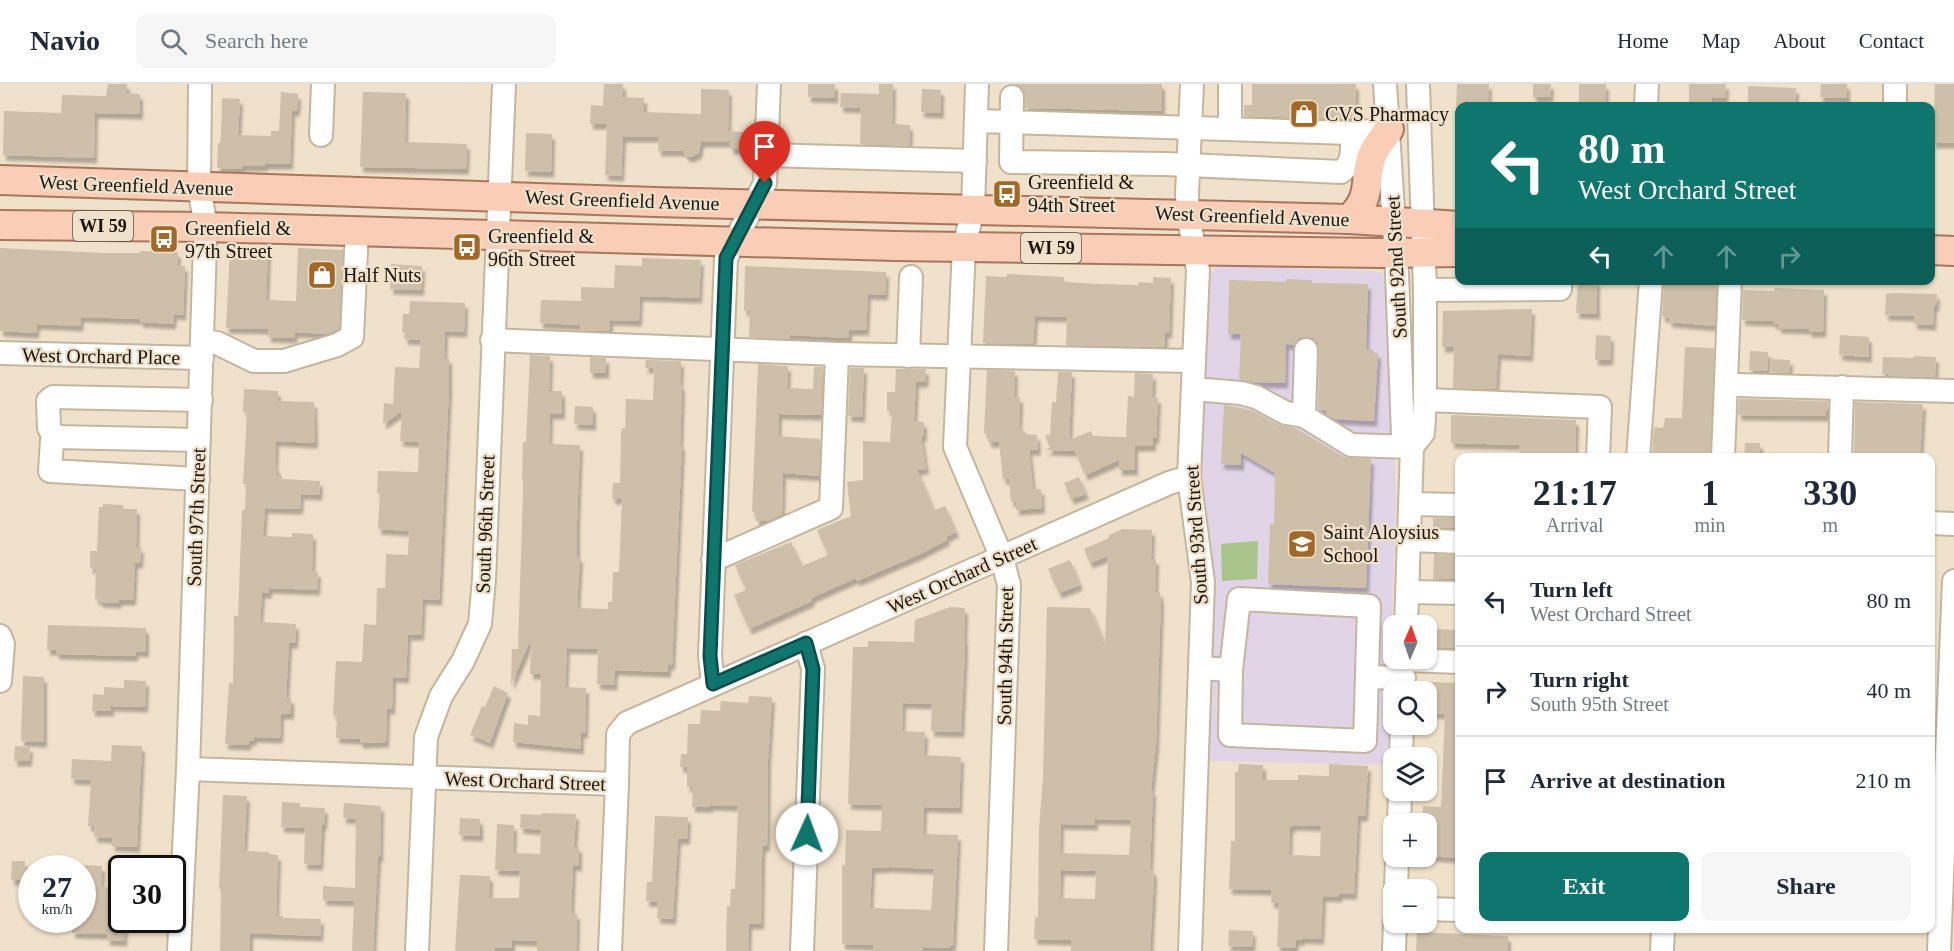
<!DOCTYPE html>
<meta charset="utf-8">
<style>
:root{--surface:#fff;--page:#f6f6f7;--text:#1f2937;--muted:#747a83;--line:#e0e1e3;--accent:#0f766e}
body{margin:0;font-family:"Times New Roman",serif;background:var(--page);color:var(--text);height:100vh;display:flex;flex-direction:column;font-size:22px;white-space:nowrap}
*{box-sizing:border-box;margin:0}
p{font-size:20px;color:var(--muted)}
.icon{flex:none;width:33px;height:33px;fill:none;stroke:currentColor;stroke-width:2;stroke-linecap:round;stroke-linejoin:round}
.map{position:relative;flex:1;overflow:hidden}
.panel{position:absolute;left:1455px;top:369px;width:480px;height:480px;display:flex;flex-direction:column;background:var(--surface);border-radius:12px;box-shadow:0 2px 4px #0004}
.panel>*{flex:none}
.banner{position:absolute;left:1455px;top:18px;width:480px;height:183px;border-radius:12px;box-shadow:0 2px 4px #0004;background:#0f766e;color:#fff;overflow:hidden}
.needle{width:39px;rotate:2deg}
.controls{position:absolute;left:1383px;top:531px;display:grid;gap:12px}
.controls a{display:grid;place-items:center;width:54px;height:54px;border-radius:12px;background:var(--surface);box-shadow:0 2px 4px #0004;font-size:30px}
.speed{position:absolute;left:18px;top:771px;display:flex;gap:12px;font-size:30px;font-weight:700;text-align:center}
.speed>*{display:grid;place-content:center;width:78px;height:78px;border-radius:50%;background:var(--surface);box-shadow:0 2px 4px #0004;line-height:1}
.speed small{font-size:15px;font-weight:400}
.speed .limit{border:3px solid #111;border-radius:9px;background:#fff;color:#111}
.pin{position:absolute;display:grid;place-items:center;width:51px;height:51px;color:#fff;margin:-62px -26px;border-radius:50% 50% 50% 0;rotate:-45deg;box-shadow:0 0 6px #0007}
.pin .icon{rotate:45deg}
.me{position:absolute;width:66px;margin:-33px;rotate:2deg;stroke-linejoin:round;filter:drop-shadow(0 0 4px #0008)}
.turn{display:flex;align-items:center;gap:21px;height:126px;padding:0 24px;font-size:27px}
.turn .icon{width:78px;height:78px;stroke-width:2.5}
.turn b{display:block;font-size:42px;line-height:51px}
.lanes{display:flex;align-items:center;height:57px;padding:0 24px;background:#0003;justify-content:center;gap:30px;direction:ltr}
.lanes .off{opacity:.35}
.eta{display:flex;justify-content:space-evenly;align-items:center;height:102px;text-align:center}
.eta b{font-size:36px;font-weight:800;line-height:42px}
.primary-button{display:flex;gap:12px;margin-top:auto;padding:12px 24px}
.primary-button a{flex:1;height:69px;border-radius:12px;background:var(--accent);color:#fff;font-size:24px;font-weight:800;line-height:69px;text-align:center}
.primary-button a+a{background:var(--page);color:var(--text)}
ul{padding:0;list-style:none}
li{display:flex;align-items:center;gap:18px;height:90px;padding:0 24px;border-top:2px solid var(--line)}
li div{flex:1}
li b{display:block;font-size:22px}
li em{font-style:normal}
header{display:flex;align-items:center;gap:36px;box-sizing:border-box;height:84px;padding:0 30px;background:var(--surface);border-bottom:2px solid var(--line)}
header strong{font-size:28px}
nav{display:flex;gap:33px;margin-inline-start:auto;font-size:21px}
.search{width:420px;height:54px;background:var(--page);display:flex;align-items:center;gap:15px;box-sizing:border-box;padding:0 21px;border-radius:12px;color:var(--muted);font-size:22px}
.map>svg:first-child{display:block}
.education{fill:#e1d4e7}
.green{fill:#aac58c}
.building{fill:#cebfa9;fill-rule:evenodd;filter:url(#shadow)}
.lines{fill:none;stroke-linecap:round;stroke-linejoin:round}
.minor-casing{stroke:#c4b59f;stroke-width:26}
.major-casing{stroke:#a9765c;stroke-width:32}
.minor{stroke:#fff;stroke-width:22}
.major{stroke:#f9cdb6;stroke-width:28}
.route-casing{stroke:#0a4d48;stroke-width:15}
.route{stroke:#0f766e;stroke-width:10}
.labels{text-anchor:middle;stroke-width:4.5;stroke-linejoin:round;paint-order:stroke}
.shield{fill:#f0e1ca;stroke:#5b5246;stroke-width:1.5}
.shield-label{font-size:18px;font-weight:bold;fill:#1b150d}
.poi-label{font-size:20px;fill:#1b150d;stroke:#f0e1ca;text-anchor:start}
.street-label{font-size:20px;fill:#1b150d;stroke:#f0e1ca}
</style>
<header>
<strong>Navio</strong>
<div class="search"><svg class="icon" aria-label="search" viewBox="0 0 24 24"><circle cx="10" cy="10" r="6"/><path d="M15 15l6 6"/></svg>Search here</div>
<nav><a>Home</a><a>Map</a><a>About</a><a>Contact</a></nav>
</header>
<div class="map">
<svg width="1954" height="867" viewBox="0 0 1954 867">
<defs>
<filter id="shadow"><feDropShadow dx="3" dy="5.5" stdDeviation="1.5" flood-color="#0004"/></filter>
</defs>
<rect width="100%" height="100%" fill="#f0e1ca"/>
<polygon class="education" points="1220,182 1374,187 1381,189 1388,199 1396,421 1387,681 1206,677 1213,499 1201,376 1209,194 1215,184"/>
<polygon class="green" points="1258,457 1257,495 1222,497 1221,460"/>
<g class="building">
<polygon points="108,0 127,0 127,9 140,10 140,30 95,29 94,74 3,71 4,27 61,29 62,11 106,12"/>
<polygon points="604,0 623,0 623,13 644,14 644,28 701,30 701,5 729,6 728,47 744,48 743,65 731,65 728,53 728,58 701,58 699,69 691,73 686,72 683,67 658,67 659,53 623,53 621,92 605,91 607,40 590,40 591,21 603,22"/>
<polygon points="808,0 835,0 835,14 808,13"/>
<polygon points="879,0 893,0 892,40 910,41 909,62 860,60 861,24 840,23 841,9 879,10"/>
<polygon points="1014,0 1162,0 1162,27 1025,24 1024,7 1019,2"/>
<polygon points="1252,0 1356,0 1355,35 1244,32 1244,21 1252,21"/>
<polygon points="1457,0 1489,0 1488,22 1456,22"/>
<polygon points="1533,0 1551,0 1550,13 1533,13"/>
<polygon points="1579,0 1606,0 1605,22 1579,22"/>
<polygon points="1689,0 1726,0 1725,14 1712,13 1712,22 1689,22"/>
<polygon points="1821,0 1847,0 1847,14 1820,13"/>
<polygon points="1935,0 1954,0 1954,59 1933,59"/>
<polygon points="1748,2 1796,4 1795,21 1748,18"/>
<polygon points="922,5 941,6 941,29 921,28"/>
<polygon points="281,8 298,10 297,27 292,27 290,80 265,80 265,82 242,82 242,85 217,84 218,59 220,59 221,51 222,14 240,15 238,51 271,52 271,47 279,47"/>
<polygon points="363,8 406,9 405,58 467,60 466,85 360,83"/>
<polygon points="526,49 552,50 551,88 525,87"/>
<polygon points="0,164 104,169 140,169 140,167 178,168 177,182 185,182 183,231 174,230 173,240 140,238 140,235 81,233 80,242 37,240 36,249 0,247"/>
<polygon points="298,164 343,166 339,245 327,250 295,248 294,254 268,253 268,245 226,244 230,166 268,167 266,216 296,217"/>
<polygon points="642,174 701,176 699,214 640,212 639,237 610,236 610,247 580,246 580,241 540,239 541,216 581,217 581,203 614,204 615,181 642,182"/>
<polygon points="391,180 422,182 421,206 390,205"/>
<polygon points="745,182 886,188 885,211 868,210 866,246 849,246 849,254 790,251 789,255 749,253 750,227 744,227"/>
<polygon points="1007,190 1064,193 1064,198 1099,200 1138,201 1138,198 1153,199 1153,193 1171,194 1169,249 1165,249 1165,263 1066,261 1067,233 1035,232 1033,260 983,259 986,192 1007,193"/>
<polygon points="1286,195 1312,196 1312,199 1368,200 1366,265 1372,265 1374,269 1378,269 1374,337 1335,335 1326,330 1327,327 1318,325 1319,266 1318,259 1313,254 1306,253 1299,254 1294,261 1286,260 1285,299 1251,298 1239,295 1241,250 1228,250 1229,196 1286,198"/>
<polygon points="1578,196 1597,196 1597,230 1576,229"/>
<polygon points="1664,198 1716,200 1715,242 1669,238 1669,234 1662,232"/>
<polygon points="1775,204 1824,206 1823,248 1809,248 1809,245 1778,244 1778,240 1773,240 1773,237 1742,236 1743,206 1774,207"/>
<polygon points="1893,209 1937,210 1936,222 1934,222 1933,241 1914,240 1914,232 1885,231 1886,210"/>
<polygon points="410,217 465,219 464,248 445,247 444,274 449,274 449,305 439,516 423,515 421,551 408,551 406,594 393,593 392,625 387,625 386,658 360,659 360,655 336,654 337,632 333,631 336,577 362,578 364,540 376,541 377,504 385,504 386,470 408,471 409,447 378,445 380,409 377,409 378,387 418,388 419,358 400,357 402,327 383,340 384,319 393,320 395,283 419,284 421,256 404,255 405,249 402,248 403,230 409,230"/>
<polygon points="1532,225 1530,272 1498,270 1496,305 1453,304 1454,263 1442,263 1443,227"/>
<polygon points="1596,251 1611,252 1610,276 1595,276"/>
<polygon points="1840,251 1869,253 1869,273 1839,271"/>
<polygon points="1685,263 1714,264 1710,374 1652,372 1654,343 1663,344 1665,334 1682,334"/>
<polygon points="1750,267 1768,268 1767,287 1749,286"/>
<polygon points="530,271 550,272 549,307 562,307 562,330 550,330 549,360 580,361 577,437 577,473 580,473 577,524 608,525 608,518 612,518 613,488 619,488 622,415 612,415 613,399 620,399 621,350 622,344 625,344 626,315 653,316 654,290 653,284 645,284 646,276 681,277 680,301 682,301 680,361 682,361 672,581 668,580 668,588 615,586 614,601 597,600 598,565 567,564 565,603 586,604 585,649 581,649 581,665 513,658 514,639 528,641 528,631 540,632 541,590 530,590 531,555 511,601 512,565 518,565 523,408 523,395 522,395 523,358 526,358"/>
<polygon points="1914,272 1936,273 1935,293 1888,292 1888,290 1882,290 1883,273 1914,274"/>
<polygon points="590,273 606,274 606,289 590,289"/>
<polygon points="1771,275 1790,276 1789,289 1770,288"/>
<polygon points="758,280 788,282 787,304 813,305 814,283 823,283 821,331 779,330 778,352 820,355 819,392 783,389 782,430 767,437 756,437 756,428 752,428"/>
<polygon points="850,284 864,284 862,333 848,332"/>
<polygon points="896,285 926,285 925,298 916,298 914,337 924,338 924,352 921,352 926,385 917,386 934,426 945,422 956,448 946,453 947,456 920,470 857,497 856,494 811,514 812,517 749,545 734,511 746,506 735,481 791,458 802,482 828,471 817,446 851,432 847,398 863,396 863,357 890,358 892,327 887,327 887,308 895,308"/>
<polygon points="987,286 1015,287 1014,313 1020,313 1019,343 1023,344 1023,350 1037,351 1038,366 1029,366 1033,405 1041,405 1042,424 1016,426 1016,417 1011,418 1009,395 1003,395 999,358 988,358 988,349 984,349"/>
<polygon points="1058,288 1072,288 1069,356 1091,347 1093,352 1126,353 1128,312 1134,313 1135,289 1153,290 1152,313 1158,314 1156,354 1153,354 1153,362 1135,362 1135,386 1119,386 1119,376 1085,391 1075,367 1044,366 1050,364 1045,351 1050,351 1052,318 1056,318"/>
<polygon points="244,305 278,307 278,317 314,318 315,359 276,357 275,383 277,383 277,392 282,392 282,395 320,397 319,411 301,410 300,425 265,424 263,452 292,453 292,449 313,450 312,487 318,488 317,506 269,504 269,509 262,509 260,538 296,540 295,559 289,559 286,614 291,614 291,630 281,630 280,654 254,653 253,657 249,656 248,661 225,660 229,599 233,599 234,532 238,532 242,426 245,426 246,400 243,400 247,328 243,328"/>
<polygon points="1739,315 1828,317 1828,327 1826,327 1826,332 1738,331"/>
<polygon points="1855,318 1923,320 1920,374 1854,374"/>
<polygon points="1224,321 1251,326 1280,341 1297,345 1344,373 1371,375 1366,504 1268,500 1270,440 1274,440 1275,389 1241,369 1241,381 1221,380"/>
<polygon points="575,322 593,323 593,341 574,340"/>
<polygon points="1451,331 1576,336 1575,374 1519,374 1520,361 1451,359"/>
<polygon points="1745,359 1760,359 1760,374 1744,374"/>
<polygon points="1079,393 1086,410 1071,415 1064,399"/>
<polygon points="103,420 123,421 123,425 137,425 136,463 141,463 140,479 135,479 133,516 119,516 118,519 99,518 99,515 95,515 96,485 90,484 90,467 97,467 99,423 103,423"/>
<polygon points="1433,434 1456,434 1456,444 1433,443"/>
<path d="M1122,445L1152,446L1151,475H1156L1155,508H1160V515H1161L1156,661L1151,707H1153L1150,785L1153,786L1154,793L1150,867H1071V856L1034,855L1035,833H1038L1039,745L1043,693L1047,523L1090,524L1105,561L1108,472L1090,479L1084,465L1109,454V451ZM1095,735L1131,736L1129,771L1060,769L1061,740L1095,741ZM1061,786L1096,787L1095,815L1060,814Z"/>
<polygon points="1434,470 1460,471 1460,484 1457,484 1457,495 1433,495"/>
<polygon points="1070,476 1080,501 1059,509 1048,485"/>
<path d="M950,523L965,524L964,555H965V566L961,648L931,647L932,620L903,619L902,647L925,648L924,671L961,673L959,724L924,723L923,750L958,751L953,862L950,861V864L923,863V867H873V861L842,860V781H845L846,746L881,747L882,721L848,720L853,563H868V557L914,558L915,536ZM890,783L934,785L931,826L870,824L872,784Z"/>
<polygon points="48,541 146,544 146,568 136,567 135,572 56,570 56,566 47,566"/>
<polygon points="1429,545 1460,546 1460,564 1429,563"/>
<polygon points="23,592 44,593 44,658 21,657"/>
<polygon points="124,596 146,597 145,623 111,622 111,627 92,627 93,610 104,611 104,603 124,604"/>
<polygon points="1431,598 1460,599 1460,774 1426,772 1426,740 1422,740 1423,722 1441,723 1445,630 1430,629"/>
<polygon points="494,602 508,609 490,659 470,651 482,622 485,623"/>
<polygon points="749,612 772,613 768,675 767,762 763,762 762,774 761,840 749,840 748,867 726,867 727,822 730,822 731,805 735,805 738,722 710,721 710,723 692,723 693,703 687,703 687,683 680,683 681,670 687,670 688,640 700,640 701,626 720,627 721,617 748,619"/>
<polygon points="112,661 142,662 137,763 112,762 112,754 94,753 95,742 88,742 91,696 71,695 72,675 111,677"/>
<polygon points="15,662 30,663 29,677 14,677"/>
<path d="M1239,680L1263,681V696H1298V691L1329,692V680L1368,682L1365,732H1358L1354,810H1339V813L1323,812L1321,855L1302,854V856H1296L1295,864L1277,863L1279,819H1271L1272,806L1229,805L1231,757H1235V688H1238ZM1293,741L1321,742L1320,772L1289,771L1290,743H1293Z"/>
<polygon points="223,711 247,712 244,767 269,768 269,770 278,771 276,832 283,832 283,834 321,835 320,852 250,849 250,867 220,867 221,805 219,805"/>
<polygon points="282,718 300,719 300,723 325,724 324,741 322,741 320,781 304,780 305,744 281,743"/>
<polygon points="344,719 381,722 380,773 378,773 373,867 352,867 354,817 323,816 323,802 355,804 356,735 343,734"/>
<polygon points="542,729 576,730 574,763 579,763 579,782 573,781 571,829 577,830 576,867 537,867 537,857 512,856 512,864 495,864 495,867 455,867 460,791 490,792 489,814 519,814 520,787 495,786 497,740 514,741 513,769 540,770 541,746 520,744 521,730 542,731"/>
<polygon points="655,732 688,733 687,755 678,755 673,835 657,834 658,818 646,817 647,798 652,798"/>
<polygon points="460,734 480,735 480,752 459,751"/>
<polygon points="12,777 25,777 24,796 11,796"/>
<polygon points="82,781 102,782 101,803 122,804 122,836 125,836 124,857 107,856 107,850 72,849 72,836 82,836"/>
<polygon points="1229,846 1253,847 1252,863 1228,862"/>
<polygon points="1417,848 1508,852 1508,867 1416,867"/>
</g>
<g class="lines">
<g class="minor-casing">
<g id="minor">
<polyline points="977,0 973,125 964,163 955,363 1002,474 1009,501 996,867"/>
<polyline points="1385,0 1397,190 1403,352 1412,363"/>
<path d="M1012,13L1011,78L1165,80L1341,88C1354,80 1352,63 1352,49"/>
<polyline points="1646,22 1647,0"/>
<polyline points="1895,22 1895,0"/>
<polyline points="976,37 1352,49 1389,45"/>
<polyline points="1230,44 1230,0"/>
<polyline points="321,51 323,0"/>
<polyline points="766,71 975,77"/>
<polyline points="1425,206 1560,205 1560,196"/>
<polyline points="492,256 837,270 1194,277"/>
<polyline points="203,257 217,259 254,277 284,277 337,261 352,253 357,146"/>
<polyline points="1306,266 1304,332 1351,361 1412,363"/>
<polyline points="0,269 202,274"/>
<polyline points="908,272 911,193"/>
<polyline points="1737,301 1954,307"/>
<polyline points="1193,305 1241,309 1256,313 1286,329 1304,332"/>
<polyline points="1425,316 1600,323 1598,374"/>
<polyline points="55,353 49,344 48,317 53,313 201,316"/>
<polyline points="1638,374 1651,196"/>
<polyline points="1723,374 1730,196"/>
<polyline points="1840,374 1842,303"/>
<polyline points="198,395 50,387 52,356 55,353 199,356"/>
<polyline points="1411,420 1460,421"/>
<polyline points="1930,439 1954,440"/>
<polyline points="1410,456 1460,458"/>
<polyline points="713,476 831,424 837,270"/>
<polyline points="1408,508 1460,509"/>
<polyline points="1406,542 1412,363 1423,349 1425,316 1425,206 1418,0"/>
<polyline points="0,552 3,560 0,597"/>
<polyline points="1405,576 1460,578"/>
<polyline points="1200,584 1231,586 1230,651 1365,657 1369,522 1239,515 1231,586"/>
<polyline points="1367,593 1404,594"/>
<polyline points="713,600 710,572 726,174 765,99 769,0"/>
<polyline points="1401,674 1402,640"/>
<polyline points="188,685 617,700 618,650 627,639 1169,399 1189,393"/>
<polyline points="1399,740 1400,706"/>
<polyline points="1396,806 1397,772"/>
<polyline points="1426,825 1460,826"/>
<polyline points="179,867 188,685 205,160 206,143 199,103 200,0"/>
<polyline points="417,867 426,653 441,612 463,577 480,540 484,495 504,0"/>
<polyline points="610,867 617,700"/>
<polyline points="802,867 813,585 806,559"/>
<polyline points="1190,867 1203,498 1189,393 1198,186 1188,130 1187,110 1192,0"/>
<polyline points="1394,867 1395,838"/>
<polyline points="1662,867 1663,844"/>
<polyline points="1939,867 1954,497"/>
</g>
</g>
<g class="major-casing">
<g id="major">
<polyline points="0,96 655,118 1349,135 1460,142"/>
<path d="M1349,135C1375,111 1362,95 1373,69C1377,61 1384,53 1389,45"/>
<polyline points="0,141 206,143 895,162 1381,169 1460,168"/>
<polyline points="1930,166 1954,167"/>
</g>
</g>
<use href="#minor" class="minor"/>
<use href="#major" class="major"/>
</g>
<g class="lines">
<g class="route-casing">
<polyline id="route" points="765,99 726,174 710,572 713,600 806,559 813,585 807,750"/>
</g>
<use href="#route" class="route"/>
</g>
<defs>
<g id="shop-square" transform="scale(1.5)"><rect x="-9" y="-9" width="18" height="18" rx="4" fill="#a26827" stroke="#f0e1ca"/><path d="M-5-2.5h2.3a2.7 3.5 0 0 1 5.4 0H5L5.5 6h-11ZM-1.5-2.5h3a1.5 2.3 0 0 0-3 0Z" fill="#fff"/></g>
<g id="bus-square" transform="scale(1.5)"><rect x="-9" y="-9" width="18" height="18" rx="4" fill="#a26827" stroke="#f0e1ca"/><path d="M-5-6H5V4H4V6H2V4H-2V6H-4V4H-5ZM-3.5-4V0h7V-4ZM-3.5 1.2v1.5H-2V1.2ZM2 1.2v1.5H3.5V1.2Z" fill="#fff"/></g>
<g id="school-square" transform="scale(1.5)"><rect x="-9" y="-9" width="18" height="18" rx="4" fill="#a26827" stroke="#f0e1ca"/><path d="M0-5L7-2L0 1L-7-2ZM-4 1L0 2.5L4 1V4Q0 6-4 4Z" fill="#fff"/></g>
</defs>
<g fill-rule="evenodd">
<use href="#shop-square" x="1304" y="30"/>
<use href="#bus-square" x="1007" y="110"/>
<use href="#bus-square" x="164" y="155"/>
<use href="#bus-square" x="467" y="163"/>
<use href="#shop-square" x="322" y="191"/>
<use href="#school-square" x="1302" y="460"/>
</g>
<g class="labels">
<g class="shield">
<rect x="73" y="127" width="60" height="30" rx="4.5"/>
<rect x="1021" y="149" width="60" height="30" rx="4.5"/>
</g>
<g class="shield-label">
<text x="103" y="148">WI 59</text>
<text x="1051" y="170">WI 59</text>
</g>
<g class="poi-label">
<text x="1325" y="37">CVS Pharmacy</text>
<text x="1028" y="105">Greenfield &amp;<tspan x="1028" dy="23">94th Street</tspan></text>
<text x="185" y="151">Greenfield &amp;<tspan x="185" dy="23">97th Street</tspan></text>
<text x="488" y="159">Greenfield &amp;<tspan x="488" dy="23">96th Street</tspan></text>
<text x="343" y="198">Half Nuts</text>
<text x="1323" y="455">Saint Aloysius<tspan x="1323" dy="23">School</tspan></text>
</g>
<g class="street-label">
<text transform="translate(136 101) rotate(2)" y="7">West Greenfield Avenue</text>
<text transform="translate(622 116) rotate(2)" y="7">West Greenfield Avenue</text>
<text transform="translate(1252 132) rotate(2)" y="7">West Greenfield Avenue</text>
<text transform="translate(1396 183) rotate(-93)" y="7">South 92nd Street</text>
<text transform="translate(101 272) rotate(1)" y="7">West Orchard Place</text>
<text transform="translate(196 433) rotate(-88)" y="7">South 97th Street</text>
<text transform="translate(485 440) rotate(-88)" y="7">South 96th Street</text>
<text transform="translate(1196 451) rotate(-94)" y="7">South 93rd Street</text>
<text transform="translate(962 491) rotate(-24)" y="7">West Orchard Street</text>
<text transform="translate(1005 572) rotate(-89)" y="7">South 94th Street</text>
<text transform="translate(525 697) rotate(2)" y="7">West Orchard Street</text>
</g>
</g>
</svg>
<div class="controls">
<a><svg class="needle" viewBox="-14 -14 28 28"><path d="M0-13l5 13h-10z" fill="#e53935"/><path d="M0 13l5-13h-10z" fill="#747a83"/></svg></a>
<a><svg class="icon" aria-label="search" viewBox="0 0 24 24"><circle cx="10" cy="10" r="6"/><path d="M15 15l6 6"/></svg></a>
<a><svg class="icon" aria-label="layers" viewBox="0 0 24 24"><path d="M12 4l9 5-9 5-9-5zM3 14l9 5 9-5"/></svg></a>
<a>+</a>
<a>−</a>
</div>
<div class="speed"><div>27<small>km/h</small></div><div class="limit">30</div></div>
<div class="pin" style="left:765px;top:99px;background:#d93025"><svg class="icon" aria-label="arrive" viewBox="0 0 24 24"><path d="M6 21V4h12l-3 4 3 4H6"/></svg></div>
<svg class="me" style="left:807px;top:750px" viewBox="-20 -20 40 40"><circle r="19" fill="#fff"/><path d="M0-13L10 11 0 6-10 11z" fill="#0f766e"/></svg>
<div class="banner">
<div class="turn"><svg class="icon" aria-label="left" viewBox="0 0 24 24"><path d="M17 20v-9H6M10 6l-5 5 5 5"/></svg><div><b>80 m</b>West Orchard Street</div></div>
<div class="lanes"><svg class="icon" aria-label="left" viewBox="0 0 24 24"><path d="M17 20v-9H6M10 6l-5 5 5 5"/></svg><svg class="icon off" aria-label="ahead" viewBox="0 0 24 24"><path d="M12 20V5M6 11l6-6 6 6"/></svg><svg class="icon off" aria-label="ahead" viewBox="0 0 24 24"><path d="M12 20V5M6 11l6-6 6 6"/></svg><svg class="icon off" aria-label="right" viewBox="0 0 24 24"><path d="M7 20v-9h11M14 6l5 5-5 5"/></svg></div>
</div>
<section class="panel">
<div class="eta">
<div><b>21:17</b><p>Arrival</p></div>
<div><b>1</b><p>min</p></div>
<div><b>330</b><p>m</p></div>
</div>
<ul>
<li><svg class="icon" aria-label="left" viewBox="0 0 24 24"><path d="M17 20v-9H6M10 6l-5 5 5 5"/></svg><div><b>Turn left</b><p>West Orchard Street</p></div><em>80 m</em></li>
<li><svg class="icon" aria-label="right" viewBox="0 0 24 24"><path d="M7 20v-9h11M14 6l5 5-5 5"/></svg><div><b>Turn right</b><p>South 95th Street</p></div><em>40 m</em></li>
<li><svg class="icon" aria-label="arrive" viewBox="0 0 24 24"><path d="M6 21V4h12l-3 4 3 4H6"/></svg><div><b>Arrive at destination</b></div><em>210 m</em></li>
</ul>
<div class="primary-button"><a>Exit</a><a>Share</a></div>
</section>
</div>
